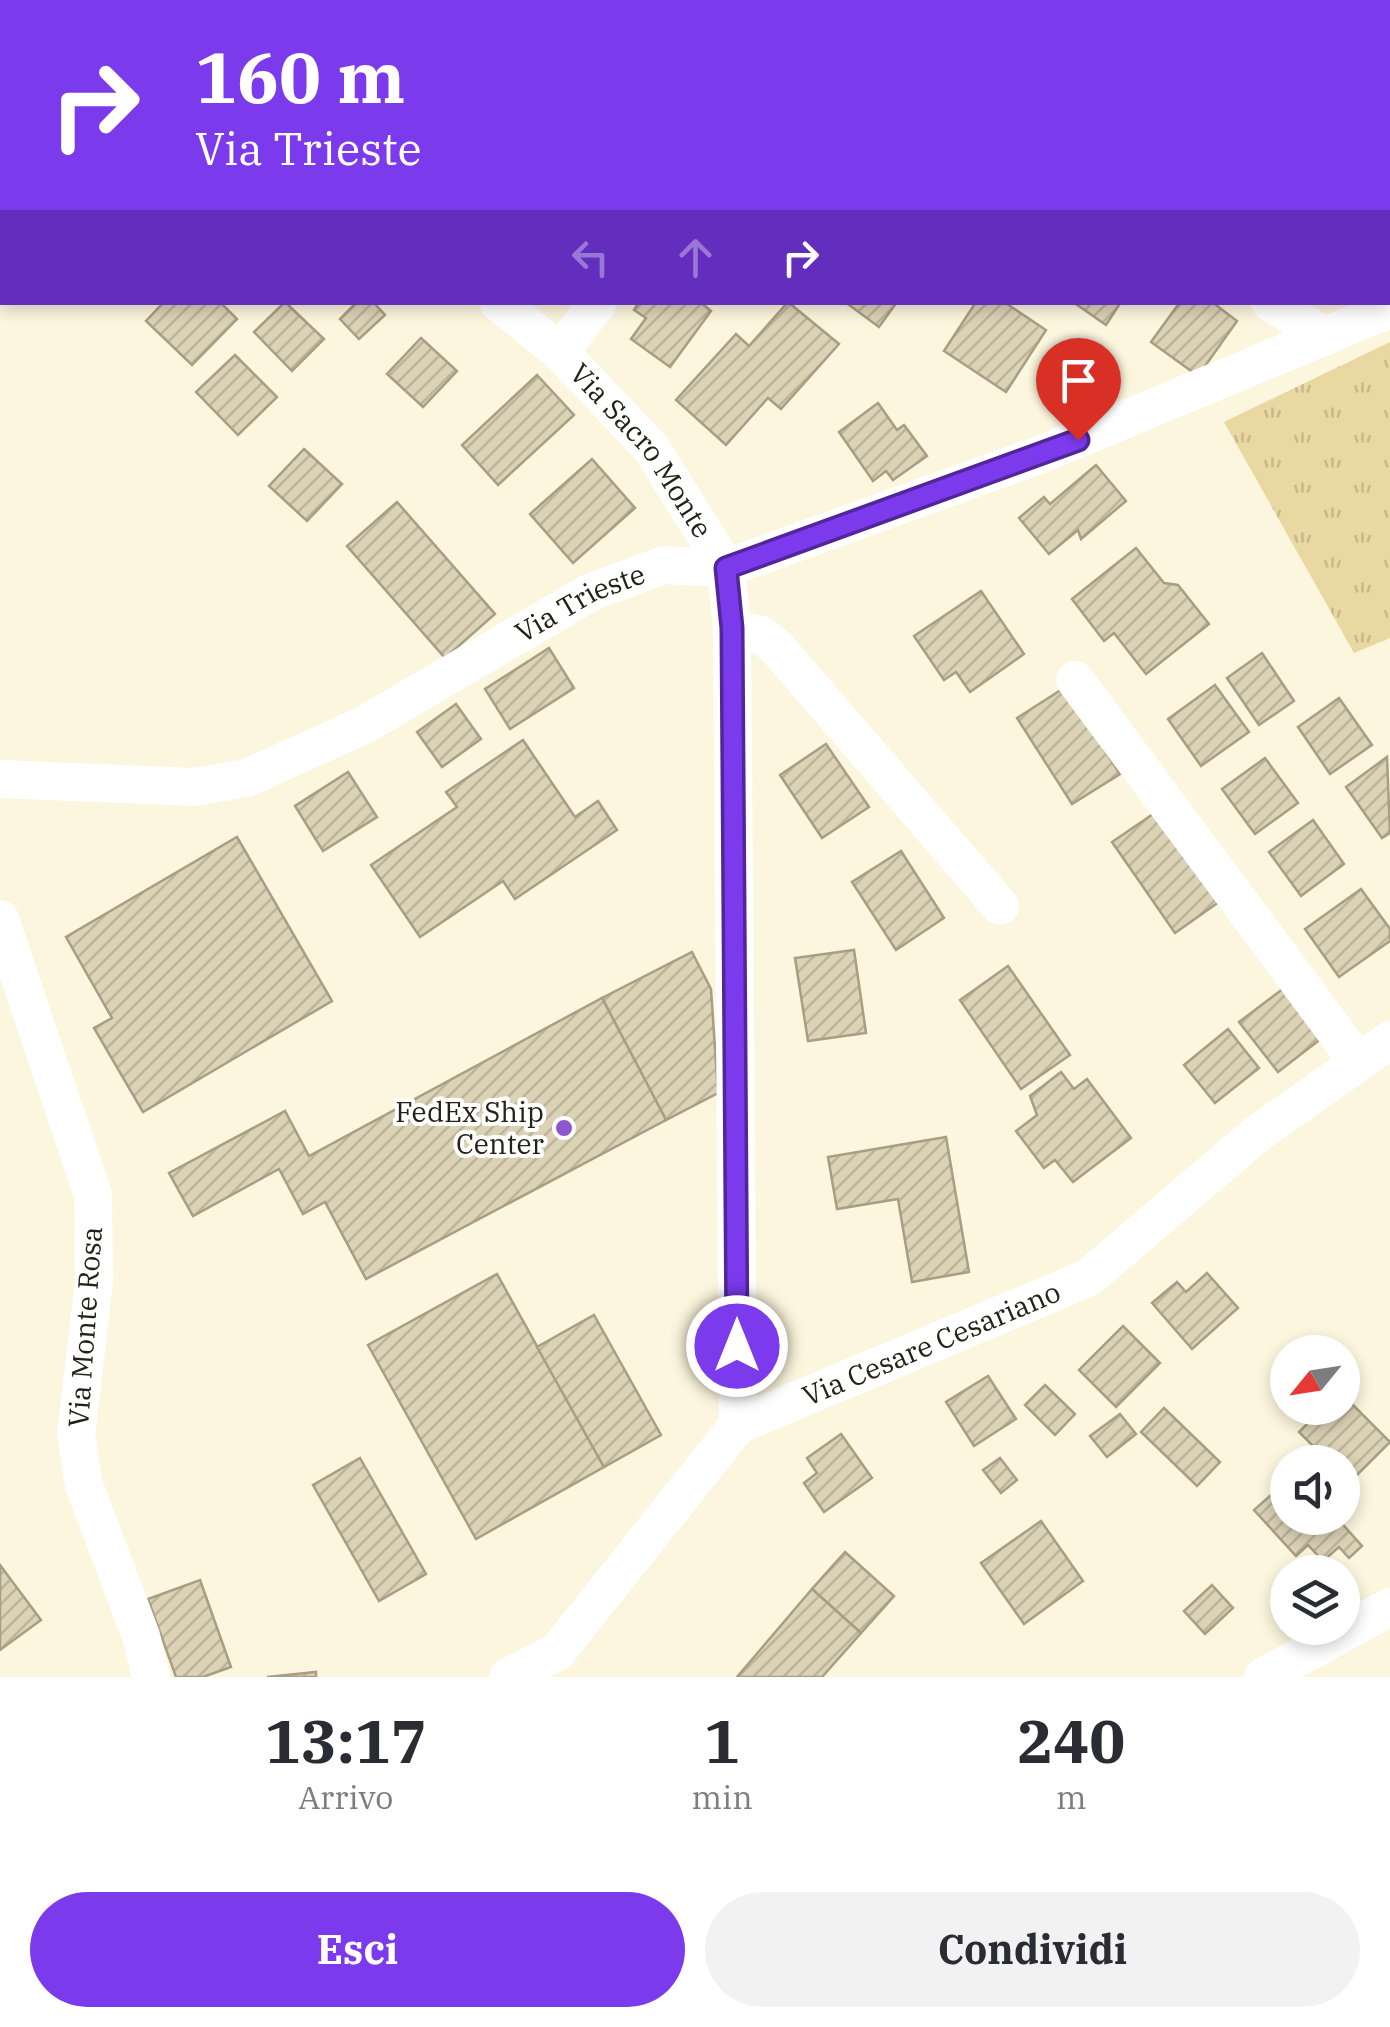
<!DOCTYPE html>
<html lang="it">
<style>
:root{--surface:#fff;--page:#f2f2f3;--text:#2b2b33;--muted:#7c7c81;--accent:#7c3aed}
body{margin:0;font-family:"IBM Plex Serif",serif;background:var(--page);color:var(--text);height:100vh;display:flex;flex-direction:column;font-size:38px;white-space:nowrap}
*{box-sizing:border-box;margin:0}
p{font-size:32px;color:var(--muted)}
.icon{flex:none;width:55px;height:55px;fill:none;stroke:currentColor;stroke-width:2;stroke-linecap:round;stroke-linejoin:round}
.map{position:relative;height:1677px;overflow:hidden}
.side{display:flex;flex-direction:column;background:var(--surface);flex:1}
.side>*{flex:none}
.top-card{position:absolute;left:0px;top:0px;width:1390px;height:305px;box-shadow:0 5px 15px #0003;background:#7c3aed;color:#fff;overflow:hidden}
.needle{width:65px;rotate:240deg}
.controls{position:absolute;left:1270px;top:1335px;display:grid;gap:20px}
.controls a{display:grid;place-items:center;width:90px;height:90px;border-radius:50%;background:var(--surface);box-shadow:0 5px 15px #0003;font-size:50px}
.pin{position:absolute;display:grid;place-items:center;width:85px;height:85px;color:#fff;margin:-102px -42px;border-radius:50% 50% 50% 0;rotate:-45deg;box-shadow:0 0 10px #0007}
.pin .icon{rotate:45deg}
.me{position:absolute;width:110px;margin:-55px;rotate:0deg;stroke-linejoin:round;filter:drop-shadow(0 0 8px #0008)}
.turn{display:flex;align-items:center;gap:35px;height:210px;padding:0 30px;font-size:45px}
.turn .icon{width:130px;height:130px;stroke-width:2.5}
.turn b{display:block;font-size:70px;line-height:85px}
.lanes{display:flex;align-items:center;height:95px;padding:0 30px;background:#0003;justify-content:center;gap:50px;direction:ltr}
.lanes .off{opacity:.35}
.eta{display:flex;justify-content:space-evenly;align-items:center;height:170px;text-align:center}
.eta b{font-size:60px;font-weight:800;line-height:70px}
.primary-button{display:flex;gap:20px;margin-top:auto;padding:20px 30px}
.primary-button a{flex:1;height:115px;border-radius:60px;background:var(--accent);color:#fff;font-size:40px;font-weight:800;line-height:115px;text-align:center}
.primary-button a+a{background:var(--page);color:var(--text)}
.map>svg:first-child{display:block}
.grass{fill:url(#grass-tufts)}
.building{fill:url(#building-hatch);stroke:#a79e83;stroke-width:2.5}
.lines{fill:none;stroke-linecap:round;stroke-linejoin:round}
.minor{stroke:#fff;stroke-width:38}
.route-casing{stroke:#51269a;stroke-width:25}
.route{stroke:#7c3aed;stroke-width:18}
.poi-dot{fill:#8d57cf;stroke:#fff;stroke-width:4}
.labels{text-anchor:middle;stroke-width:8;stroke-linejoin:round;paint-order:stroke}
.street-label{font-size:28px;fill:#252116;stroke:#fff}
.poi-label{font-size:28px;fill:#252116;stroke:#fff;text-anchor:end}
</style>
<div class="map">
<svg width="1390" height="1677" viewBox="0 0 1390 1677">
<defs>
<pattern id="grass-tufts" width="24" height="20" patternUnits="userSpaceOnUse" patternTransform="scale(2.5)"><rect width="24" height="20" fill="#e9d8a2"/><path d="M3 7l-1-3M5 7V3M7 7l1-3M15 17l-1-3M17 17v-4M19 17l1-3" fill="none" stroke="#c8b98b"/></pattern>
<pattern id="building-hatch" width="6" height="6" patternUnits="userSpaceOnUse" patternTransform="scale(2.5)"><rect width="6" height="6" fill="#dcd2b6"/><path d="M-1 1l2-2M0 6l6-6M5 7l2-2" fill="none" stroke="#bdb49c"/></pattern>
</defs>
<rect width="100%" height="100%" fill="#fdf6de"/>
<polygon class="grass" points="1390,342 1390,638 1354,653 1224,422"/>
<g class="building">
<polygon points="0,0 5,2 0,88"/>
<polygon points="86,0 131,0 132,2 78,2"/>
<polygon points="1208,0 1263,0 1267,2 1206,2"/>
<polygon points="1337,0 1390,0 1390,12 1388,16 1388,2"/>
<polygon points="164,302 220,302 237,319 192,365 146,321"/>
<polygon points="285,302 324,339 292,371 254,332"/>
<polygon points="352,302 373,302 385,315 359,339 340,319 354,305"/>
<polygon points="639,302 700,302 711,311 670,367 631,339 646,318 634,310"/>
<polygon points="788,302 839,344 781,409 768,398 726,445 676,400 736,334 749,346"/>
<polygon points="845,302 897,302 879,327"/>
<polygon points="976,302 1004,302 1046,330 1006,392 944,351"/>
<polygon points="1073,302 1121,302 1106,325"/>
<polygon points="1180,302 1212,302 1237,321 1198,376 1151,342"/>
<polygon points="421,338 457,371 423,407 387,374"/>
<polygon points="235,355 277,397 238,435 196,392"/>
<polygon points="537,375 574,415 498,485 462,445"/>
<polygon points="878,403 897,430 904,425 927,456 893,480 886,471 873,481 839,432"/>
<polygon points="304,449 342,484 307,521 269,486"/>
<polygon points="592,459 635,508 573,563 530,514"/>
<polygon points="1096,465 1126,501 1081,539 1078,530 1049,554 1019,518 1044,497 1050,504"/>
<polygon points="397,502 495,614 445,658 347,546"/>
<polygon points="1136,548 1164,583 1178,585 1209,624 1146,674 1114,633 1104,641 1072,599"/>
<polygon points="981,591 1024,654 970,692 956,672 944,680 914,636"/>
<polygon points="549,648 574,688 510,729 485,689"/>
<polygon points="1262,653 1294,701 1259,725 1227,678"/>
<polygon points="1215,685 1249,732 1201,766 1168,719"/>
<polygon points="1064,688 1120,774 1072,804 1017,718"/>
<polygon points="1339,698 1372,745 1330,774 1298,727"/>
<polygon points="456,704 481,739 442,767 417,732"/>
<polygon points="523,740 575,817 598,801 617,830 515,899 503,881 420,937 371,865 457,807 446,792"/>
<polygon points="826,744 869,807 822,838 780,775"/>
<polygon points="1387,757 1390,833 1382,838 1346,787"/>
<polygon points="1265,758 1298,803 1255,834 1222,789"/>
<polygon points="348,772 377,817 323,851 295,806"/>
<polygon points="1156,812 1219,902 1175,933 1112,842"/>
<polygon points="1313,820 1344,864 1301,896 1269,852"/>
<polygon points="237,837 332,1001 143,1112 94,1028 112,1018 66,937"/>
<polygon points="901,851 944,918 896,950 852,882"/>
<polygon points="1361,889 1390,929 1390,941 1339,977 1305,929"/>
<polygon points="854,950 866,1033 808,1041 795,958"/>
<polygon points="692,952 711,989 718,1093 666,1120 602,998"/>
<polygon points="1008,966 1070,1055 1021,1089 960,1000"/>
<polygon points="1284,988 1322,1038 1278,1072 1239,1022"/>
<polygon points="602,998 666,1120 366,1279 325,1202 303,1214 279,1169 193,1216 169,1173 285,1111 309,1156"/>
<polygon points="1228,1029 1259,1068 1215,1103 1184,1065"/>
<polygon points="1061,1072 1074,1089 1087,1079 1131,1138 1073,1182 1055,1160 1044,1168 1016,1131 1037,1115 1030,1096"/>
<polygon points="946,1137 969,1272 912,1282 898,1199 837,1209 828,1157"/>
<polygon points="1207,1273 1238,1308 1192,1349 1152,1303 1177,1282 1186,1292"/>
<polygon points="497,1274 604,1467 476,1539 368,1345"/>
<polygon points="594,1315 661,1435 604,1467 537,1347"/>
<polygon points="1123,1326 1160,1363 1116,1407 1079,1370"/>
<polygon points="988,1376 1016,1419 974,1446 946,1402"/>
<polygon points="1045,1385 1075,1414 1055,1435 1025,1405"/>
<polygon points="1342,1394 1390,1442 1349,1483 1342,1476 1342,1462 1329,1462 1299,1432 1323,1408 1342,1408"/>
<polygon points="1164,1408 1220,1462 1197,1486 1141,1432"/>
<polygon points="1120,1414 1136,1434 1107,1457 1090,1436"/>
<polygon points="841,1434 872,1478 824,1512 804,1483 817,1473 807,1458"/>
<polygon points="360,1458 426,1574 379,1601 313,1485"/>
<polygon points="1000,1458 1017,1480 1001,1493 983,1470"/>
<polygon points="1280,1487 1288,1492 1288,1518 1337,1518 1362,1546 1349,1558 1339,1547 1323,1561 1308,1545 1296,1556 1254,1510"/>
<polygon points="1041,1521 1083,1581 1024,1624 981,1563"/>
<polygon points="845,1552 894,1596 861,1633 812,1589"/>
<polygon points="0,1565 41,1620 0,1650"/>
<polygon points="200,1580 231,1667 203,1677 176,1677 148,1599"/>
<polygon points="1212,1585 1233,1608 1205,1634 1184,1611"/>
<polygon points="812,1589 861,1633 822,1677 737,1677"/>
<polygon points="316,1672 316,1677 267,1677"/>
</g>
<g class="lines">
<g class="minor">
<polyline points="214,0 214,2"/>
<polyline points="428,0 432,2"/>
<polyline points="786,0 790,2"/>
<polyline points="478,2 479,0"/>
<polyline points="1173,2 1175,0"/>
<polyline points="0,148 2,147"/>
<path id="s1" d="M498,302L560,352L651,448L726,568L732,628L738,1425"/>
<polyline points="1270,302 1325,337"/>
<polyline points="560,352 598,302"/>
<polyline points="732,628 762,635 778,649 1000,906"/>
<polyline points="1075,680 1358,1062"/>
<path id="s2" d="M0,779L195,787L247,778L364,725L591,592L664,565L726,568L1042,454L1390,309"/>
<polyline points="0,919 93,1195 94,1282 76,1435 84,1485 141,1636 151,1677"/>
<path id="s3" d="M508,1677L557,1652L738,1425L1088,1278L1257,1134L1390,1040"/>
<polyline points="1263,1677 1390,1607"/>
</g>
</g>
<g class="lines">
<g class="route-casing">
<polyline id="route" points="737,1346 732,628 726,568 1078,440"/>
</g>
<use href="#route" class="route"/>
</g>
<circle class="poi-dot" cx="564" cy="1128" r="10"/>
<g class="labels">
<g class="street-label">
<text dy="10" stroke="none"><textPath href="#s1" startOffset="208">Via Sacro Monte</textPath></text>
<text dy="10" stroke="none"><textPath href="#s2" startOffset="625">Via Trieste</textPath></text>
<text transform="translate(85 1327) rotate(-86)" y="10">Via Monte Rosa</text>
<text dy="10" stroke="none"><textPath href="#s3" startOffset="555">Via Cesare Cesariano</textPath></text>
</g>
<g class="poi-label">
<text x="544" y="1122">FedEx Ship<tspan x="544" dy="32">Center</tspan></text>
</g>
</g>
</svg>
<div class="controls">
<a><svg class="needle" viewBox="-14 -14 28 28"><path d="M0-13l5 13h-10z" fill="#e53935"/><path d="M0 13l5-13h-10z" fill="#7c7c81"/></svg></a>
<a><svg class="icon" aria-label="sound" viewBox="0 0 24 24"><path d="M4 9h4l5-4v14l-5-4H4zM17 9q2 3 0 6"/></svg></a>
<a><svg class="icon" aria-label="layers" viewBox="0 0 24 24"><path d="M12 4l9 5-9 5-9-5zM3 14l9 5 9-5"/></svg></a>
</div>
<div class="pin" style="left:1078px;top:440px;background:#d93025"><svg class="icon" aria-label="arrive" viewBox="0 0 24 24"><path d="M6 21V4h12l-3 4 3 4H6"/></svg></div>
<svg class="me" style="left:737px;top:1346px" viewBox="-20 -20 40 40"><circle r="17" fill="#7c3aed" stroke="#fff" stroke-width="3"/><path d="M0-11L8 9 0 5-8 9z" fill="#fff"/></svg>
<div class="top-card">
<div class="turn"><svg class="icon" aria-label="right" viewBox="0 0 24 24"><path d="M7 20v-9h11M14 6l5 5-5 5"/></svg><div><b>160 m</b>Via Trieste</div></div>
<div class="lanes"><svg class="icon off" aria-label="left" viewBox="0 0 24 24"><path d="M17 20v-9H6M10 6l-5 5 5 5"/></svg><svg class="icon off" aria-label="ahead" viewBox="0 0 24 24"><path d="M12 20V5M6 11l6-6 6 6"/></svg><svg class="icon" aria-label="right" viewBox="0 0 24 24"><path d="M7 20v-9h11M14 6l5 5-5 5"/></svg></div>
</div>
</div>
<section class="side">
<div class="eta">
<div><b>13:17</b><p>Arrivo</p></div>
<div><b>1</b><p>min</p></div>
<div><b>240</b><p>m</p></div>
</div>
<div class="primary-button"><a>Esci</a><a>Condividi</a></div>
</section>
